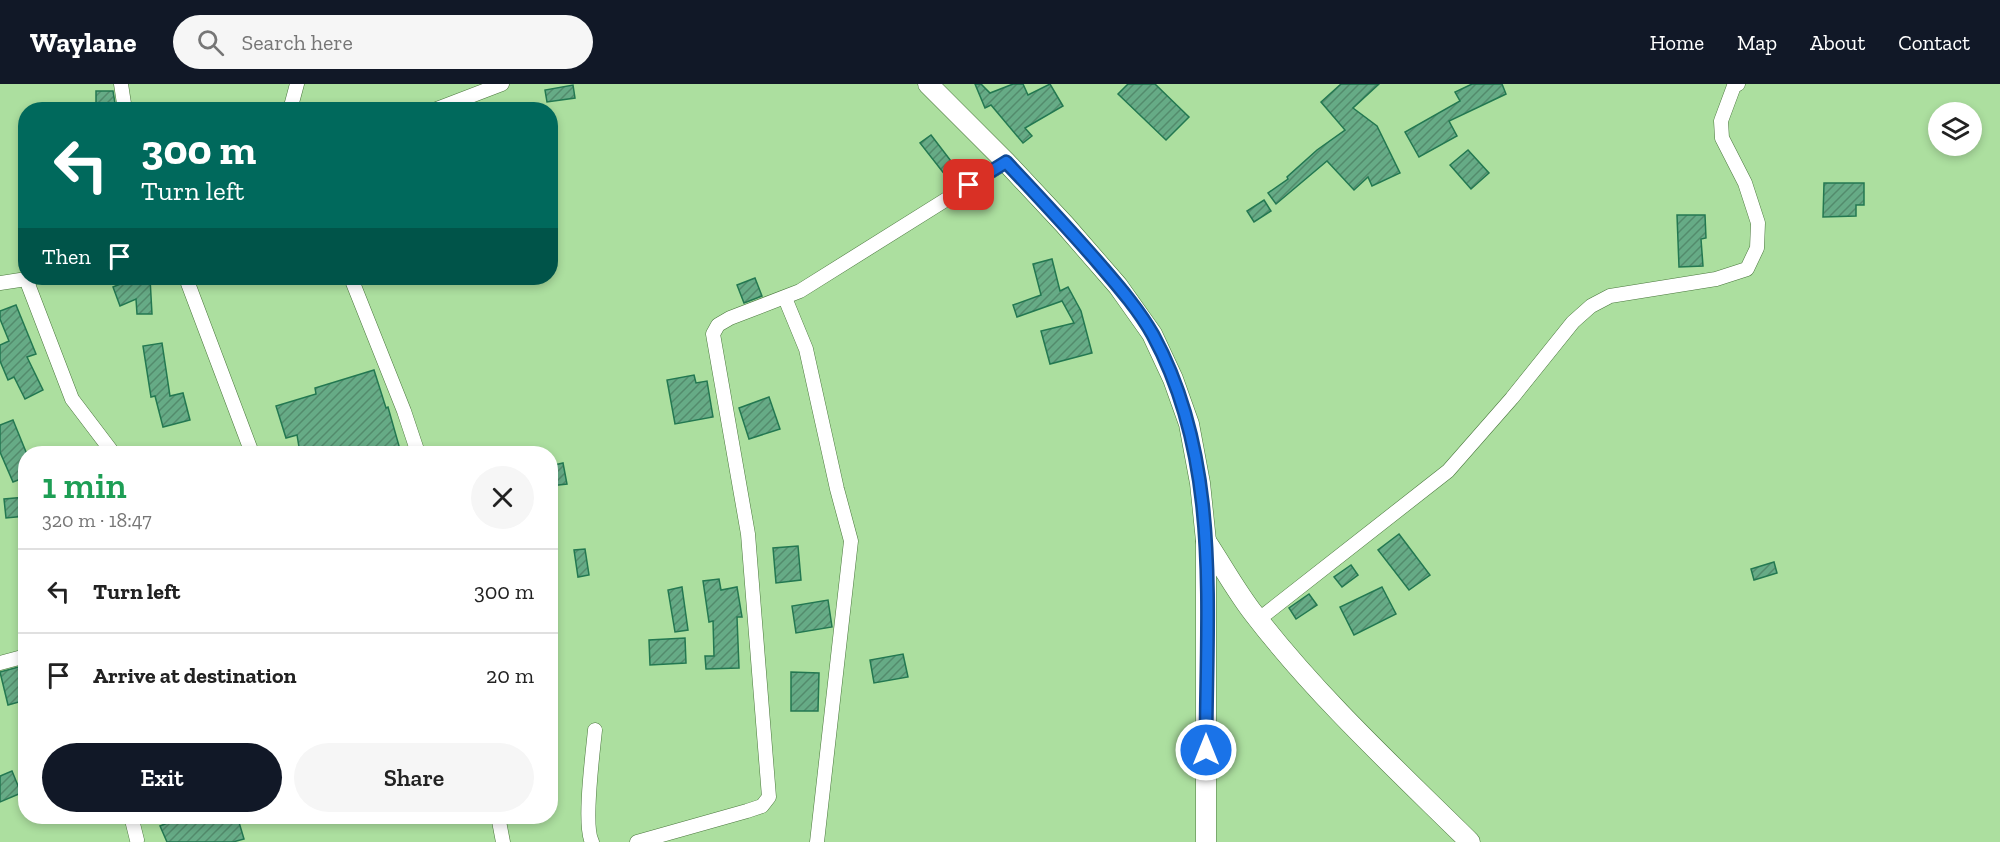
<!DOCTYPE html>
<meta charset="utf-8">
<style>
:root{--surface:#fff;--page:#f6f6f6;--text:#222;--muted:#767676;--line:#e0e0e0;--accent:#111827}
body{margin:0;font-family:"Zilla Slab",serif;background:var(--page);color:var(--text);height:100vh;display:flex;flex-direction:column;font-size:22px;white-space:nowrap}
*{box-sizing:border-box;margin:0}
p{font-size:20px;color:var(--muted)}
.icon{flex:none;width:33px;height:33px;fill:none;stroke:currentColor;stroke-width:2;stroke-linecap:round;stroke-linejoin:round}
.map{position:relative;flex:1;overflow:hidden}
.side{position:absolute;left:18px;top:362px;width:540px;height:378px;display:flex;flex-direction:column;background:var(--surface);border-radius:24px;box-shadow:0 3px 9px #0003}
.side>*{flex:none}
.hud{position:absolute;left:18px;top:18px;width:540px;height:183px;border-radius:24px;box-shadow:0 3px 9px #0003;background:#00695c;color:#fff;overflow:hidden}
.controls{position:absolute;left:1928px;top:18px;display:grid;gap:12px}
.controls a{display:grid;place-items:center;width:54px;height:54px;border-radius:50%;background:var(--surface);box-shadow:0 3px 9px #0003;font-size:30px}
.pin{position:absolute;display:grid;place-items:center;width:51px;height:51px;color:#fff;margin:-26px;border-radius:12px;box-shadow:0 3px 9px #0006}
.me{position:absolute;width:66px;margin:-33px;rotate:0deg;stroke-linejoin:round;filter:drop-shadow(0 0 4px #0008)}
.turn{display:flex;align-items:center;gap:21px;height:126px;padding:0 24px;font-size:27px}
.turn .icon{width:78px;height:78px;stroke-width:2.5}
.turn b{display:block;font-size:42px;line-height:51px}
.then{display:flex;align-items:center;height:57px;padding:0 24px;background:#0003;gap:12px;font-size:22px}
.round{display:grid;place-items:center;flex:none;width:63px;height:63px;border-radius:32px;background:var(--page)}
.headline{display:flex;align-items:center;justify-content:space-between;height:102px;padding:0 24px}
h1{font-size:36px;font-weight:600;line-height:45px;color:#1e9e55}
.primary-button{display:flex;gap:12px;margin-top:auto;padding:12px 24px}
.primary-button a{flex:1;height:69px;border-radius:36px;background:var(--accent);color:#fff;font-size:24px;font-weight:600;line-height:69px;text-align:center}
.primary-button a+a{background:var(--page);color:var(--text)}
ul{padding:0;list-style:none}
li{display:flex;align-items:center;gap:18px;height:84px;padding:0 24px;border-top:2px solid var(--line)}
li div{flex:1}
li b{display:block;font-size:22px}
li em{font-style:normal}
header{display:flex;align-items:center;gap:36px;box-sizing:border-box;height:84px;padding:0 30px;background:var(--accent);color:#fff}
header strong{font-size:28px}
nav{display:flex;gap:33px;margin-inline-start:auto;font-size:21px}
.search{width:420px;height:54px;background:var(--page);display:flex;align-items:center;gap:15px;box-sizing:border-box;padding:0 21px;border-radius:33px;color:var(--muted);font-size:22px}
.map>svg:first-child{display:block}
.building{fill:url(#building-hatch);stroke:#237851;stroke-width:1.5}
.lines{fill:none;stroke-linecap:round;stroke-linejoin:round}
.street-casing{stroke:#49773c;stroke-width:15}
.secondary-casing{stroke:#49773c;stroke-width:21}
.street{stroke:#fff;stroke-width:14}
.secondary{stroke:#fff;stroke-width:20}
.route-casing{stroke:#114b97;stroke-width:15}
.route{stroke:#1a73e8;stroke-width:10}
</style>
<header>
<strong>Waylane</strong>
<div class="search"><svg class="icon" aria-label="search" viewBox="0 0 24 24"><circle cx="10" cy="10" r="6"/><path d="M15 15l6 6"/></svg>Search here</div>
<nav><a>Home</a><a>Map</a><a>About</a><a>Contact</a></nav>
</header>
<div class="map">
<svg width="2000" height="758" viewBox="0 0 2000 758">
<defs>
<pattern id="building-hatch" width="6" height="6" patternUnits="userSpaceOnUse" patternTransform="scale(1.5)"><rect width="6" height="6" fill="#66ab86"/><path d="M-1 1l2-2M0 6l6-6M5 7l2-2" fill="none" stroke="#538b6c"/></pattern>
</defs>
<rect width="100%" height="100%" fill="#acdf9f"/>
<g class="building">
<polygon points="975,0 981,0 990,9 1013,0 1023,0 1028,11 1050,0 1063,22 1025,44 1032,52 1023,59 991,21 985,24"/>
<polygon points="1128,0 1155,0 1189,33 1166,56 1118,10"/>
<polygon points="1341,0 1379,0 1353,24 1377,42 1400,89 1372,102 1368,93 1354,106 1327,77 1276,120 1268,109 1288,95 1287,93 1317,66 1345,46 1321,18"/>
<polygon points="1472,0 1502,0 1506,10 1449,37 1457,52 1419,73 1405,48 1460,17 1455,8"/>
<polygon points="573,1 575,14 547,18 545,6"/>
<polygon points="96,7 113,7 116,26 96,26"/>
<polygon points="931,51 964,94 953,101 920,59"/>
<polygon points="1468,66 1489,89 1471,105 1450,81"/>
<polygon points="1824,99 1864,99 1864,121 1856,121 1856,132 1823,133"/>
<polygon points="1264,116 1271,127 1254,138 1247,127"/>
<polygon points="1677,131 1705,131 1706,154 1701,155 1703,182 1679,183"/>
<polygon points="1052,175 1060,207 1068,203 1081,227 1092,269 1050,280 1041,247 1074,239 1062,217 1017,233 1013,221 1041,211 1033,180"/>
<polygon points="135,194 150,194 152,230 137,230 136,215 120,222 113,203"/>
<polygon points="755,194 762,212 744,219 737,201"/>
<polygon points="16,221 36,270 27,273 43,306 25,315 14,293 8,296 0,277 0,261 9,257 0,235 0,227"/>
<polygon points="162,259 170,312 183,309 190,336 163,343 155,312 151,313 143,262"/>
<polygon points="374,286 386,324 388,323 401,369 300,369 297,351 286,354 276,322 316,310 315,304"/>
<polygon points="694,291 696,299 707,297 713,333 675,340 667,296"/>
<polygon points="769,313 780,345 749,355 739,324"/>
<polygon points="13,336 26,368 26,393 13,398 0,368 0,341"/>
<polygon points="563,379 567,400 550,402 550,382"/>
<polygon points="26,413 26,432 6,434 4,415"/>
<polygon points="1399,450 1430,491 1409,506 1378,466"/>
<polygon points="798,462 801,496 776,499 773,464"/>
<polygon points="585,465 589,491 578,493 574,466"/>
<polygon points="1774,478 1777,489 1754,496 1751,485"/>
<polygon points="1351,481 1358,491 1342,503 1334,493"/>
<polygon points="719,495 721,506 737,503 742,533 737,533 739,584 706,585 705,572 714,572 713,537 709,538 703,497"/>
<polygon points="682,503 688,546 675,548 668,506"/>
<polygon points="1382,503 1396,530 1354,551 1340,523"/>
<polygon points="1309,510 1317,521 1296,535 1289,524"/>
<polygon points="828,516 832,543 796,549 792,522"/>
<polygon points="685,554 686,579 650,581 649,556"/>
<polygon points="903,570 908,593 874,599 870,576"/>
<polygon points="26,581 26,616 8,621 0,588"/>
<polygon points="791,588 819,589 818,627 791,627"/>
<polygon points="12,687 21,709 0,718 0,692"/>
<polygon points="185,732 189,732 191,738 212,732 229,732 230,737 238,735 244,755 233,758 167,758 160,742"/>
</g>
<g class="lines">
<g class="street-casing">
<g id="street">
<polyline points="121,0 125,26"/>
<polyline points="290,26 297,0"/>
<polyline points="434,26 502,0"/>
<polyline points="186,194 252,369"/>
<polyline points="351,194 404,327 418,369"/>
<polyline points="26,195 72,315 113,369"/>
<polyline points="0,199 33,194"/>
<polyline points="785,214 806,265 837,405 851,457 817,758"/>
<polyline points="1263,532 1448,387 1512,314 1573,238 1591,222 1610,212 1716,195 1747,185 1757,164 1758,139 1745,99 1722,54 1721,37 1734,2 1738,0"/>
<polyline points="0,579 26,572"/>
<polyline points="131,732 137,756"/>
<polyline points="498,732 503,758"/>
<path d="M592,758C583,742 593,667 595,646"/>
<polyline points="637,758 747,727 762,722 769,713 748,450 713,250 718,241 730,234 800,207 1006,78"/>
</g>
</g>
<g class="secondary-casing">
<g id="secondary">
<polyline points="928,0 1006,78 1065,141 1118,202 1152,250 1173,295 1189,340 1200,399 1206,457 1206,758"/>
<path d="M1206,457C1222,481 1236,507 1254,530C1317,612 1396,685 1470,758"/>
</g>
</g>
<use href="#street" class="street"/>
<use href="#secondary" class="secondary"/>
</g>
<g class="lines">
<g class="route-casing">
<path id="route" d="M969,101L1006,78C1038,112 1070,146 1101,182C1119,203 1139,226 1153,251C1222,378 1206,526 1206,666"/>
</g>
<use href="#route" class="route"/>
</g>
</svg>
<div class="controls">
<a><svg class="icon" aria-label="layers" viewBox="0 0 24 24"><path d="M12 4l9 5-9 5-9-5zM3 14l9 5 9-5"/></svg></a>
</div>
<div class="pin" style="left:969px;top:101px;background:#d93025"><svg class="icon" aria-label="arrive" viewBox="0 0 24 24"><path d="M6 21V4h12l-3 4 3 4H6"/></svg></div>
<svg class="me" style="left:1206px;top:666px" viewBox="-20 -20 40 40"><circle r="17" fill="#1a73e8" stroke="#fff" stroke-width="3"/><path d="M0-11L8 9 0 5-8 9z" fill="#fff"/></svg>
<div class="hud">
<div class="turn"><svg class="icon" aria-label="left" viewBox="0 0 24 24"><path d="M17 20v-9H6M10 6l-5 5 5 5"/></svg><div><b>300 m</b>Turn left</div></div>
<div class="then">Then<svg class="icon" aria-label="arrive" viewBox="0 0 24 24"><path d="M6 21V4h12l-3 4 3 4H6"/></svg></div>
</div>
<section class="side">
<div class="headline"><div><h1>1 min</h1><p>320 m · 18:47</p></div><a class="round"><svg class="icon" aria-label="close" viewBox="0 0 24 24"><path d="M6 6l12 12M18 6L6 18"/></svg></a></div>
<ul>
<li><svg class="icon" aria-label="left" viewBox="0 0 24 24"><path d="M17 20v-9H6M10 6l-5 5 5 5"/></svg><div><b>Turn left</b></div><em>300 m</em></li>
<li><svg class="icon" aria-label="arrive" viewBox="0 0 24 24"><path d="M6 21V4h12l-3 4 3 4H6"/></svg><div><b>Arrive at destination</b></div><em>20 m</em></li>
</ul>
<div class="primary-button"><a>Exit</a><a>Share</a></div>
</section>
</div>
